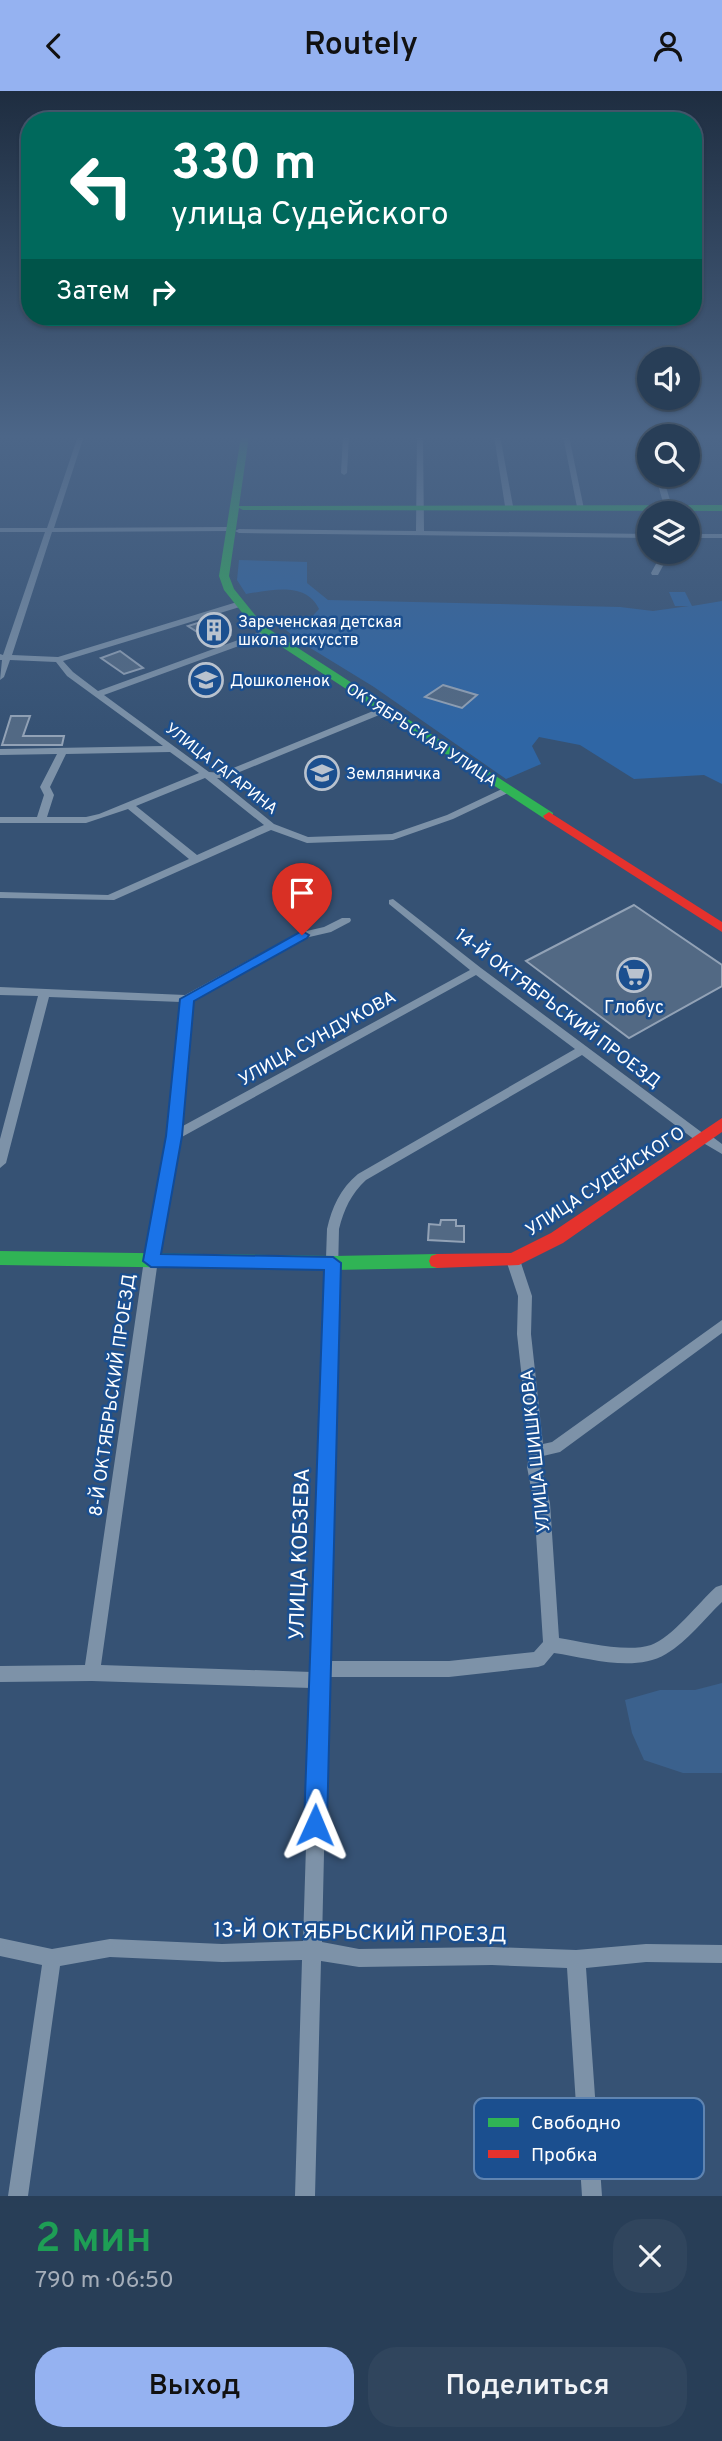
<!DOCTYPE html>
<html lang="ru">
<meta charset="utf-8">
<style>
:root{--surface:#283e57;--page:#30455d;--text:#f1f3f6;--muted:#a5aeba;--line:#44576d;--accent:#95b2f1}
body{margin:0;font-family:Overpass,sans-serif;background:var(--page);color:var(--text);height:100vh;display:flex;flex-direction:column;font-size:26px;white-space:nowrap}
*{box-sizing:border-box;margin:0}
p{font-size:23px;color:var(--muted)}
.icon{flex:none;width:38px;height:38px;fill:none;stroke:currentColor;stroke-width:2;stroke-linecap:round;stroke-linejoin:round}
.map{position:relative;height:2105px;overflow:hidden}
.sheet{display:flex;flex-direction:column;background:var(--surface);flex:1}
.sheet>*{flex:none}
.guide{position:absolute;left:21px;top:21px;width:681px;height:214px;border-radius:28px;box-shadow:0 2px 5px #0004,0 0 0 2px var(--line);background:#00695c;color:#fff;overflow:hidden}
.controls{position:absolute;left:637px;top:256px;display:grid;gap:14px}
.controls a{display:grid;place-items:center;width:63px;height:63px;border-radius:50%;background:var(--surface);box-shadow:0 2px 5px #0004,0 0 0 2px var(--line);font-size:35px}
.pin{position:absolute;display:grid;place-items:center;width:60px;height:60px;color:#fff;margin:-72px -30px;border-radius:50% 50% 50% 0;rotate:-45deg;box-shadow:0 0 7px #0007}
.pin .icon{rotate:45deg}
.me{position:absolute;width:77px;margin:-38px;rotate:1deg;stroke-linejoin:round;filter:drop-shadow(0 0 5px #0008)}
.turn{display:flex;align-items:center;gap:24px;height:147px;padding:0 35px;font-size:32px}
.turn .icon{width:91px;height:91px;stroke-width:2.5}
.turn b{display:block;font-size:49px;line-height:60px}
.then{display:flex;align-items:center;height:66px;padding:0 35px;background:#0003;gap:14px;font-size:26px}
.round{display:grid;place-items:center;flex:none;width:74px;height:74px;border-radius:28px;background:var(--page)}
.summary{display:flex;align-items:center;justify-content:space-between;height:119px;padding:0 35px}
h1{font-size:42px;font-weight:600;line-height:52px;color:#1e9e55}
.primary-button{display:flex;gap:14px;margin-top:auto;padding:14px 35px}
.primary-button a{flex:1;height:80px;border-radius:28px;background:var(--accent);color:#111;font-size:28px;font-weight:600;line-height:80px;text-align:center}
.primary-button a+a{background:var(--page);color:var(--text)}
header{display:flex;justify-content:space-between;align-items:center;height:91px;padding:0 35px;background:var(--accent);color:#111;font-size:32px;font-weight:600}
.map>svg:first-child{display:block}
.green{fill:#2f66a5}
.water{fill:#3b618d}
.building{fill:#526984;stroke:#92a2b6;stroke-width:2}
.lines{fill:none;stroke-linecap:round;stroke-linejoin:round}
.street{fill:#7d92a8;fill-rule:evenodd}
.fast{fill:#30b455;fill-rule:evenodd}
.jam{fill:#e5322d;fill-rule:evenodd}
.route{fill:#1a73e8;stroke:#114b97;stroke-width:2}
.labels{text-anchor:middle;stroke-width:5;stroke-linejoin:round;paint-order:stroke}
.far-poi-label{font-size:16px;fill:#fff;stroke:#1b4f8f;text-anchor:start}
.far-street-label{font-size:16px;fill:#fff;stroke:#1b4f8f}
.poi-label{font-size:18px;fill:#fff;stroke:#1b4f8f}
.street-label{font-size:18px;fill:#fff;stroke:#1b4f8f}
.near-street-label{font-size:21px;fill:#fff;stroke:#1b4f8f}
.key{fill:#1b4f8f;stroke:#5f84b1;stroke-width:2}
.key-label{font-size:19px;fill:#fff}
</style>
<header><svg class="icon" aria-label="back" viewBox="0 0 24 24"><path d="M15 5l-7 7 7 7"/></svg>Routely<svg class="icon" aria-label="person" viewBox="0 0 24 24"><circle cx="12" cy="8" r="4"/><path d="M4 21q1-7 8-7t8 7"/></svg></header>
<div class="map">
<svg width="722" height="2105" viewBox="0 0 722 2105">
<rect width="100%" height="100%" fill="#365274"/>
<path class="green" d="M239,469L307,471V492L328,509L620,516L653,520L689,515H675L669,501H685L692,515L722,510V693L704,684L634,688L580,654L539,646L532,655L541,673L506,688L374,596L299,550L286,539L308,530L319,518C306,490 272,499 246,503L237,489Z"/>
<polygon class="water" points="722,1592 722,1682 683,1682 644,1669 632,1642 625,1609 660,1599 695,1599"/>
<g class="building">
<polygon points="207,529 230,544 211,550 188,535"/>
<polygon points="120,560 143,577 124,583 101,567"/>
<polygon points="443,594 477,604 462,617 425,606"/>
<polygon points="11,625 30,625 23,645 64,645 62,654 2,654"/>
<polygon points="634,814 722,874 722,895 629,947 526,870"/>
<polygon points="441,1129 456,1129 456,1135 464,1135 464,1151 428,1149 429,1133 440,1134"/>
</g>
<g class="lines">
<g class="street">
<polygon points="0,345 23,345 0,347"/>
<path d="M78,345H84L54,437L230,436L234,438L230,440L52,441L12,564L58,566L237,511H243V515L63,570L73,581L98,600L263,540H269V544L104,604L209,681L221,682L383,616H389V620L225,687H217L274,733L308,746L392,743L447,724L504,697H510V701L453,728L393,749L307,752L271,739L114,809L0,807V801L108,804L189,768L128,718L86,732H0V726H37L44,704L40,696L57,663L0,664V658L163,655L67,585L56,571L10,569L4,586L0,589L2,569H0V563L3,564L45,441H0V437H47ZM170,661L199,682L99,723L86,726H47L54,704L50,696L66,663ZM205,687L264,734L197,764L136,715Z"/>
<polygon points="343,345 349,345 347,382 344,384 341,382"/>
<polygon points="417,345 423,345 424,440 649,443 649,447 239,442 235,440 239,438 416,440"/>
<polygon points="494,345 500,345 513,415 509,417 505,415"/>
<polygon points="563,345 569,345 584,418 577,416"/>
<polygon points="643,345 649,345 649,359 646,357"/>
<polygon points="655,383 662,383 674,422 666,422"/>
<rect x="688" y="443" width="34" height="4"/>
<polygon points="663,460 671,460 658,484 652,484 651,482"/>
<path d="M393,808L481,877L704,1043L710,1044L722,1053V1063L705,1053L699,1052L582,964L366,1089C351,1103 344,1118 339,1138L329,1570H449L534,1561L543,1551L534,1412L527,1376L530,1360L517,1243L518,1205L506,1169L508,1165H518L520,1169L532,1205L531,1243L543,1353L552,1351L722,1229V1242L560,1361L543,1365L541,1376L550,1412L559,1547C584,1551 626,1562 651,1554C672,1547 699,1511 716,1496L722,1494V1511C704,1528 688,1550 666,1563C634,1582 589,1567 554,1562L544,1574L538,1576L449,1586H328L322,1851L359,1858L492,1856L576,1859L646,1853L722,1854V1872L646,1871L586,1877L602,2105H582L567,1877L492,1874L359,1876L321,1870L315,2105H295L302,1869L222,1871L110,1866L60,1875L28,2105H8L42,1874L0,1865V1847L52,1858L110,1848L222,1853L303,1850L311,1597L92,1590L0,1591V1575L85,1574L144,1169L168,1045L181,911L49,906L6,1072L0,1077V1048L38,905L0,904V896L185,904L298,842L324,836L342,827H350L351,829L350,831L331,841L305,847L192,910L181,1036L470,879L389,813V809ZM476,884L575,958L358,1083C340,1098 332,1116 327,1138L312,1581L101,1574L158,1169L180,1047Z"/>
</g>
<g class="fast">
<polygon points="241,345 249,345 239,415 722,414 722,420 243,419 239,417 229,485 234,498 264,535 553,722 553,728 545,728 256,539 224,499 219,485"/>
<polygon points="0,1160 333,1165 437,1163 443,1165 445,1170 443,1175 437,1177 333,1179 0,1174"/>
</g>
<g class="jam">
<polygon points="549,721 722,831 722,841 545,728 543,725"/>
<polygon points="722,1027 722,1041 563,1152 519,1174 437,1177 431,1175 429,1170 431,1165 437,1163 511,1162 551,1142"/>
</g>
</g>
<linearGradient id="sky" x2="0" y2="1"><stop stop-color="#1e2d40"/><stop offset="0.54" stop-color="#4c6688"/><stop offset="1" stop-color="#4c6688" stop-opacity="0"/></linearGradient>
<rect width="722" height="640" fill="url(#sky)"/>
<polygon class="route" points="302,840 309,844 307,847 194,910 182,1045 161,1163 333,1166 341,1172 327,1734 323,1742 315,1746 307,1742 304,1734 324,1179 151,1176 143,1170 166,1045 180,908"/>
<defs>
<g id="building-ring" transform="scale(1.75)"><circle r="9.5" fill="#1b4f8f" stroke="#b9c2ce" stroke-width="1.5"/><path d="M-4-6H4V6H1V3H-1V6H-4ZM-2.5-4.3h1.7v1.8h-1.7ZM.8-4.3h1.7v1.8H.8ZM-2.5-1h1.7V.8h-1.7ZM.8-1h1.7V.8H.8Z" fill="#b9c2ce"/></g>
<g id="school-ring" transform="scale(1.75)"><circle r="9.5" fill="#1b4f8f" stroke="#b9c2ce" stroke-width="1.5"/><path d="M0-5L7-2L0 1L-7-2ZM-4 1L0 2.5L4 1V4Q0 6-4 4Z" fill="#b9c2ce"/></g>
<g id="supermarket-ring" transform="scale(1.75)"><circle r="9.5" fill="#1b4f8f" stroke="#b9c2ce" stroke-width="1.5"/><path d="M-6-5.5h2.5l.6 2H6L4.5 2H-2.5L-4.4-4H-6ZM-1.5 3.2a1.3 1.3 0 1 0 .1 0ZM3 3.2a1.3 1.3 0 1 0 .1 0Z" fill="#b9c2ce"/></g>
</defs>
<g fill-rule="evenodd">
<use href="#building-ring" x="214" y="539"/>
<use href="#school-ring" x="206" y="589"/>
<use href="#school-ring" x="322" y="682"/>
<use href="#supermarket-ring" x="634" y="884"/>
</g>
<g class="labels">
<g class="far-poi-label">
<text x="238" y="536">Зареченская детская<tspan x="238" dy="18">школа искусств</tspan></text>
<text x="230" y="595">Дошколенок</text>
<text x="346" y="688">Земляничка</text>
</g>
<g class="far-street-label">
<text transform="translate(422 643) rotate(33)" y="6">ОКТЯБРЬСКАЯ УЛИЦА</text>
<text transform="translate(222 677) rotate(38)" y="6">УЛИЦА ГАГАРИНА</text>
</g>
<g class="poi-label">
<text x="634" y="922">Глобус</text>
</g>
<g class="street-label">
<text transform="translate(558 917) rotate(37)" y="6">14-Й ОКТЯБРЬСКИЙ ПРОЕЗД</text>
<text transform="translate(317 947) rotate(-29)" y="6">УЛИЦА СУНДУКОВА</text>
<text transform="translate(605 1090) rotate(-33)" y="6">УЛИЦА СУДЕЙСКОГО</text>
<text transform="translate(112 1304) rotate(-82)" y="6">8-Й ОКТЯБРЬСКИЙ ПРОЕЗД</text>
<text transform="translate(535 1360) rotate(-96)" y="6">УЛИЦА ШИШКОВА</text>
</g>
<g class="near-street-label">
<text transform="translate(299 1463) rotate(-88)" y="7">УЛИЦА КОБЗЕВА</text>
<text transform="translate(360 1841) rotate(1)" y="7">13-Й ОКТЯБРЬСКИЙ ПРОЕЗД</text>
</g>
</g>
<rect x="474" y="2007" width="230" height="81" rx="10" class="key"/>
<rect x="488" y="2027" width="31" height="9" fill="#30b455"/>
<rect x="488" y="2059" width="31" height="8" fill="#e5322d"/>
<g class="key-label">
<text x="531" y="2038">Свободно</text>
<text x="531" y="2070">Пробка</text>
</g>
</svg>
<div class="controls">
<a><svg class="icon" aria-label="sound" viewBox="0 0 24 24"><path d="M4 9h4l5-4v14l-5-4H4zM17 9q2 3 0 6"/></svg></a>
<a><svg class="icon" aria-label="search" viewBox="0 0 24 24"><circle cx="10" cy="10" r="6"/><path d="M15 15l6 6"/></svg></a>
<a><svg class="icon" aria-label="layers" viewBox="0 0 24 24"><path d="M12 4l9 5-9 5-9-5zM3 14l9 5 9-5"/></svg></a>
</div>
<div class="pin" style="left:302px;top:844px;background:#d93025"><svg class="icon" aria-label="arrive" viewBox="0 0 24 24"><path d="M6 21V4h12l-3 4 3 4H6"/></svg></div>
<svg class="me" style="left:315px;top:1734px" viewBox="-20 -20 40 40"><path d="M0-17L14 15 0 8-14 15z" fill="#1a73e8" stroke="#fff" stroke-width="4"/></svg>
<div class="guide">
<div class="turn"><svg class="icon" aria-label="left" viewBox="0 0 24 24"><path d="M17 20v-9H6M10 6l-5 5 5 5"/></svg><div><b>330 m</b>улица Судейского</div></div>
<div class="then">Затем<svg class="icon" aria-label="right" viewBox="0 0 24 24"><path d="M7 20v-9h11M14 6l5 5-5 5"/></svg></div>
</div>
</div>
<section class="sheet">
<div class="summary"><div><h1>2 мин</h1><p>790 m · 06:50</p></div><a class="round"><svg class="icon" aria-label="close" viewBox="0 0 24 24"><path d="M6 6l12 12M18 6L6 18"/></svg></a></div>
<div class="primary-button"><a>Выход</a><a>Поделиться</a></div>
</section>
